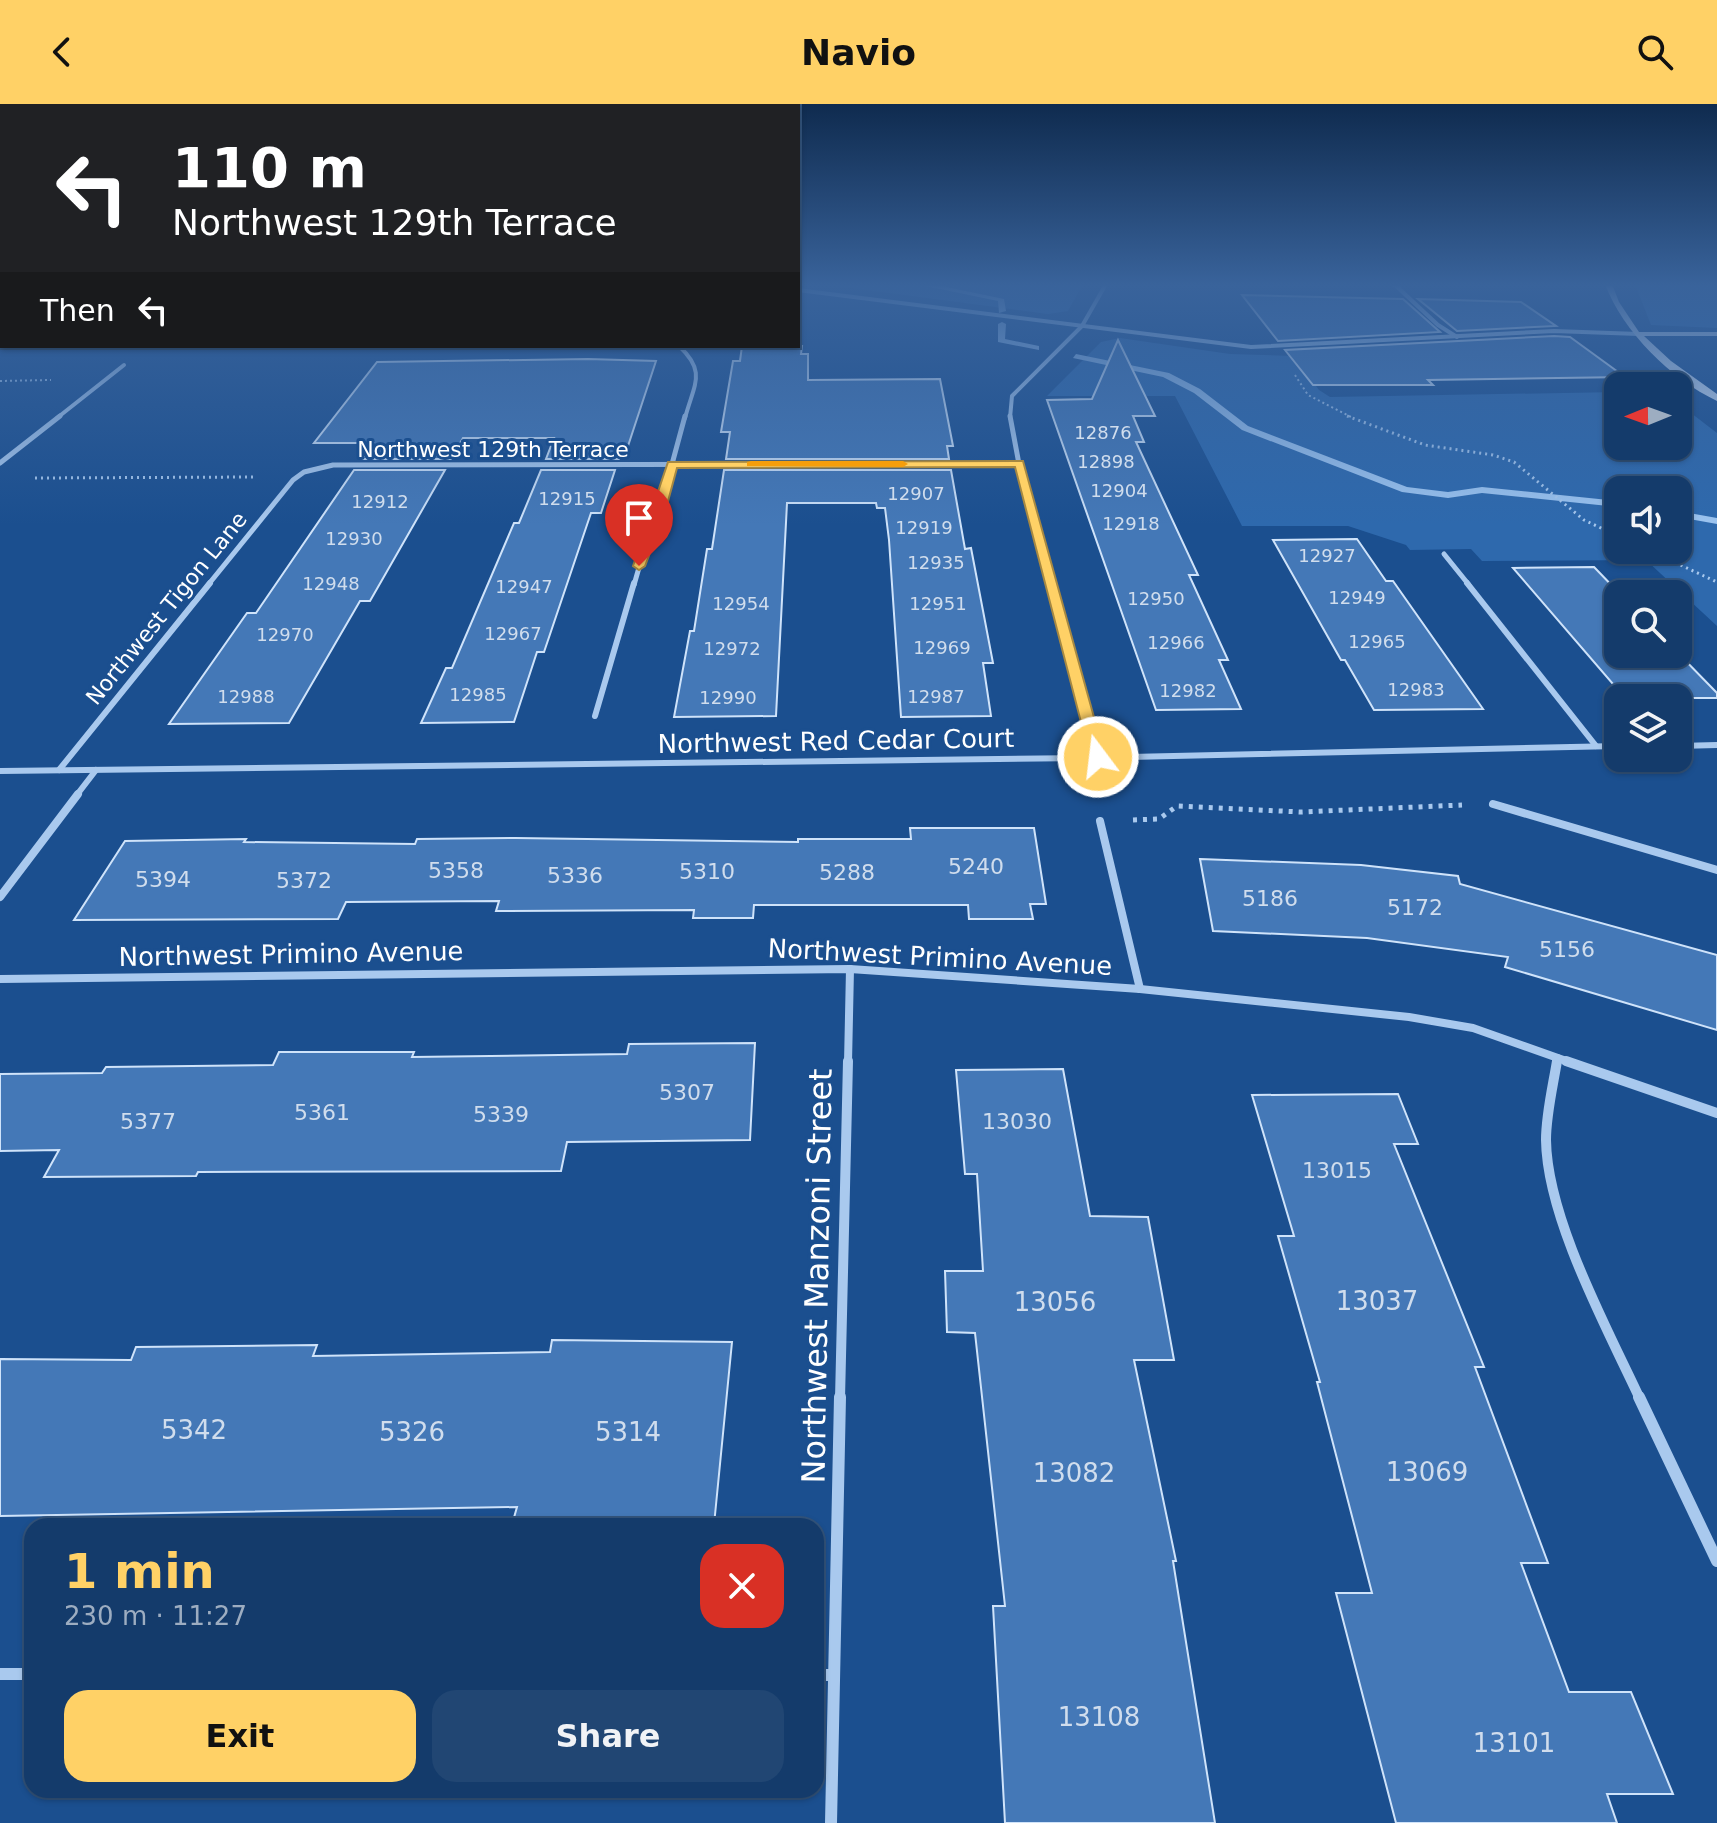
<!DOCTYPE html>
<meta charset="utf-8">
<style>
:root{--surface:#143b6b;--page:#214673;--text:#f1f3f6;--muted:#9dadc1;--line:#33557e;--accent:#ffd166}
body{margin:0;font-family:"DejaVu Sans",sans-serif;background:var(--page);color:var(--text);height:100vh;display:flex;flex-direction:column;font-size:30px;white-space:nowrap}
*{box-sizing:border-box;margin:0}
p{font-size:26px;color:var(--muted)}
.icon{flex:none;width:44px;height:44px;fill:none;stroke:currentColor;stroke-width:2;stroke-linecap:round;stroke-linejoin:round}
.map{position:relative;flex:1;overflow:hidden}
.sheet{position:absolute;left:24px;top:1414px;width:800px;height:280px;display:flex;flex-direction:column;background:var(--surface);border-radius:24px;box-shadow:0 2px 6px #0004,0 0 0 2px var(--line)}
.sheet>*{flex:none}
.top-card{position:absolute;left:0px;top:0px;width:800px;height:244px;box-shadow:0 2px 6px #0004,0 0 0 2px var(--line);background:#202124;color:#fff;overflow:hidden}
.needle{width:52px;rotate:269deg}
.fabs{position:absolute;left:1604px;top:268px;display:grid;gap:16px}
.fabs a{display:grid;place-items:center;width:88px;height:88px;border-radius:16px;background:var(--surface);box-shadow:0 2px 6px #0004,0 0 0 2px var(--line);font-size:40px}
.pin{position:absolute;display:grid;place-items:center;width:68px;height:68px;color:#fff;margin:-82px -34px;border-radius:50% 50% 50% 0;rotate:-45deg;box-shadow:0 0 8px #0007}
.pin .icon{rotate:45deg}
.me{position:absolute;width:88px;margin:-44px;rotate:345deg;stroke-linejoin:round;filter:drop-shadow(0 0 6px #0008)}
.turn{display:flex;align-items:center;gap:28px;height:168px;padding:0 40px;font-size:36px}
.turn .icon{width:104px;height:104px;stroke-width:2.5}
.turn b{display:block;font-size:56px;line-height:68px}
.then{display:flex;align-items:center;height:76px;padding:0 40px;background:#0003;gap:16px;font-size:30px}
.round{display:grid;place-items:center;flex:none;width:84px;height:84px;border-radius:24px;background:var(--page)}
.summary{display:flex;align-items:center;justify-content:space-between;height:136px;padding:0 40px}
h1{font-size:48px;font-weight:700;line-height:60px;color:var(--accent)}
.action{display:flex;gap:16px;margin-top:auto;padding:16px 40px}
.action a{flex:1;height:92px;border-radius:24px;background:var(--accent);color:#111;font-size:32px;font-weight:700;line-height:92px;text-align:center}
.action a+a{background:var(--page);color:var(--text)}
header{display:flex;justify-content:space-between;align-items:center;height:104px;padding:0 40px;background:var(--accent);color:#111;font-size:36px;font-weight:700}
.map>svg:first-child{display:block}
.green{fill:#2e69ad;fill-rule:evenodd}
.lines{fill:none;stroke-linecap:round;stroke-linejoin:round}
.stream{fill:#9cc4f0;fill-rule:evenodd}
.building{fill:#4478b7;stroke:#cfe3fa;stroke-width:2}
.path-far2{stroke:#a9c9ee;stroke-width:2;stroke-dasharray:2 3;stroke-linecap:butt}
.path-far1{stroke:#a9c9ee;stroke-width:3;stroke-dasharray:2 4;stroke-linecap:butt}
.path{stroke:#a9c9ee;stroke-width:5;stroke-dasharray:4 6;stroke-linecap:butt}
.street-far5{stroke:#a9c9ee;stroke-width:4}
.street-far4{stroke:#a9c9ee;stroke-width:5}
.street-far3{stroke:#a9c9ee;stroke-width:6}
.street-far2{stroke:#a9c9ee;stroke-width:8}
.street-far1{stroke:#a9c9ee;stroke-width:10}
.street{stroke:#a9c9ee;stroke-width:12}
.secondary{fill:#d6e6fa;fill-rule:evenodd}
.route{fill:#ffd166;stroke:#a68842;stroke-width:2}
.slow{fill:#f59e0b}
.labels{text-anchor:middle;stroke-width:6;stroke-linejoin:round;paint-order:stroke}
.far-number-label{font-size:18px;fill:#d0dded}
.far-street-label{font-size:22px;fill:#fff;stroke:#1b4f8f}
.number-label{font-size:22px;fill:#d0dded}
.street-label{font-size:26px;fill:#fff;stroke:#1b4f8f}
.near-number-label{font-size:26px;fill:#d0dded}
.near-street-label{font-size:32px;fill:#fff;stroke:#1b4f8f}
</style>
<header><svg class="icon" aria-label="back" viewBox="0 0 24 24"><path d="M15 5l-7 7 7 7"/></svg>Navio<svg class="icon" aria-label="search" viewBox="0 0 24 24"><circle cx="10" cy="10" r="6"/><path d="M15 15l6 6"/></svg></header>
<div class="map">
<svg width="1717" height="1719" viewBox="0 0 1717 1719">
<rect width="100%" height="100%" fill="#1b4f8f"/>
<g class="green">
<polygon points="821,180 1083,180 1068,207 1048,210"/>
<polygon points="1717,180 1717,224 1651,221 1635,180"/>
<path d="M1120,234L1230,250L1294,252L1319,286L1330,293L1618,288V342H1678V299L1717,329V522L1646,456L1482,457L1471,445L1410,446L1406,441L1348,422H1242L1175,292H1047L1101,238ZM1618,386H1678V446H1618Z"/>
</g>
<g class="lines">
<g class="stream">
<polygon points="916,180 932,180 1004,195 1006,207 999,209 998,197"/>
<polygon points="1002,218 1006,220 1005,235 1039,242 1039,246 998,238 998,220"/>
<polygon points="1076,250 1169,269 1200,285 1248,322 1407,383 1448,388 1482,383 1618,397 1618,403 1482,389 1448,394 1402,388 1242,326 1194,289 1163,273 1073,254"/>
<polygon points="1678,407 1717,414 1717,420 1678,413"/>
</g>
</g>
<g class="building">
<polygon points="1242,191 1403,195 1440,228 1278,237"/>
<polygon points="1418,195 1521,198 1556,222 1457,227"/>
<polygon points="1554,232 1570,233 1625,273 1428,276 1433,281 1313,281 1285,246"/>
<polygon points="1118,236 1155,312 1133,312 1144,338 1136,338 1198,471 1189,471 1228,556 1219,556 1241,605 1156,606 1047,296 1092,295"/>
<polygon points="742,242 802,242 801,250 808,250 808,276 940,275 953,342 947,342 949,355 726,355 730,328 721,328 733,257 740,257"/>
<polygon points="588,255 656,257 628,342 623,342 619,355 546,355 554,334 463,334 451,355 362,355 373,339 314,339 377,258"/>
<polygon points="354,366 445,366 370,497 360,497 289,619 169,620 247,509 256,509"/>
<polygon points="541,366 615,366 601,409 591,409 544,548 537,548 514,618 421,619 446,564 452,564 514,419 519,419"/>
<polygon points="724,366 951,366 965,445 971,444 993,559 983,559 991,612 901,613 889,436 885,404 877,404 876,399 787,399 776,612 674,613 690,527 694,527 707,445 712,445"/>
<polygon points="1357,435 1386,477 1393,477 1483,605 1374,606 1345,556 1341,556 1273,436"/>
<polygon points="1594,463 1620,490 1618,550 1678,549 1717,589 1717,594 1625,594 1513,464"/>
<polygon points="910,724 1034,724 1046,800 1030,800 1033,815 969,815 968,801 754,801 753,814 693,814 694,806 496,807 499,797 346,798 338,815 74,816 125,737 246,735 244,738 415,740 417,735 516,734 798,738 798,735 911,735"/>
<polygon points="1200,755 1361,761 1458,772 1460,780 1717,851 1717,926 1505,863 1508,853 1367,834 1213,827"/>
<polygon points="755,939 750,1036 567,1038 561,1067 198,1068 196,1072 44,1073 59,1046 0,1047 0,970 102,969 106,963 273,961 279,948 414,948 412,953 627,950 629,940"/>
<polygon points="1063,965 1090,1112 1148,1113 1174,1256 1134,1256 1176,1457 1173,1457 1215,1719 1005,1719 993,1502 1005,1502 975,1229 947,1228 945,1167 983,1167 977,1070 965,1070 956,966"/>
<polygon points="1398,990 1418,1040 1394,1040 1484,1263 1475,1263 1548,1459 1521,1459 1569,1588 1631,1588 1673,1690 1607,1690 1617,1719 1396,1719 1336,1489 1372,1489 1317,1278 1320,1278 1278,1132 1294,1132 1252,991"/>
<polygon points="552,1236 732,1238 714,1421 513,1417 517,1403 0,1412 0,1255 131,1256 136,1243 317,1241 313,1252 550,1248"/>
</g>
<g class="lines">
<g class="path-far2">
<polyline points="1295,271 1308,291 1353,314"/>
<polyline points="0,277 51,276"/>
</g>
<g class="path-far1">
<polyline points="1347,312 1425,341 1493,351 1514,358 1584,416 1618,432"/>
<polyline points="35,374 253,373"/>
<polyline points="1648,446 1717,478"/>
</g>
<polyline class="path" points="1133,716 1159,715 1177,702 1301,708 1462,701"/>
<g class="street-far5">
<polyline points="1394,180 1438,221 1457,233"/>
<polyline points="798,186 1251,243 1554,227 1639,230"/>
<polyline points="389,242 438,242"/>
<path d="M679,242C707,268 694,280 685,314"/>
<polyline points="57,314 124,261"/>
<polyline points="1010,314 1012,292 1082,222 1106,180"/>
</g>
<g class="street-far4">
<polyline points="1010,312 1019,360 1052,481"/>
<polyline points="0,359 60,312"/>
<polyline points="1444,450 1469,481"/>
<polyline points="208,481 293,376 304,368 333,361 1019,360"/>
<polyline points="634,481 648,432 658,412 685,312"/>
</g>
<g class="street-far3">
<polyline points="1051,479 1098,653"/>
<polyline points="1467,479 1596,642"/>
<polyline points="595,612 634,479"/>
<polyline points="1678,642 1717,641"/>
<polyline points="59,666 210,479"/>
<polyline points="0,667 1086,654 1618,642"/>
<polyline points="76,692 96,666"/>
</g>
<g class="street-far2">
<polyline points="1493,700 1717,766"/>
<polyline points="1100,717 1140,885"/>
<polyline points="0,793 78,690"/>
<polyline points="0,875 850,865 1140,885 1409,913 1473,924 1572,959"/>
<polyline points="848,959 850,865"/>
<polyline points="1556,959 1557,954"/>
</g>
<g class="street-far1">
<path d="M1557,957C1553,982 1546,1010 1546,1036C1547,1114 1607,1224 1640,1295"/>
<polyline points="1566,957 1717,1009"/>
<polyline points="840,1295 848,957"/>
</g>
<g class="street">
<polyline points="1639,1293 1717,1457"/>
<polyline points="0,1570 32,1570"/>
<polyline points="816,1571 834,1571"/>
<polyline points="831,1719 840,1293"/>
</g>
<path class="secondary" d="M1605,180H1612L1619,198L1639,228H1717V232H1644L1671,257L1717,290V297C1671,275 1623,228 1605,180Z"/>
</g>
<linearGradient id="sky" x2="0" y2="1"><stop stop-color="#0f2b4f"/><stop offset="0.43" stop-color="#39639b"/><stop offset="1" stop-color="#39639b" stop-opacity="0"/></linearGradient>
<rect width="1717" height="421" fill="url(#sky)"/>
<polygon class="route" points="1023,357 1105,653 1103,657 1092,657 1090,653 1015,363 677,364 664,412 645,462 639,466 633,462 668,358"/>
<polygon class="slow" points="751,357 903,357 908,360 903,363 747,362 747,358"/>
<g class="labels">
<g class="far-number-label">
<text x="1103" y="335">12876</text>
<text x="1106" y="364">12898</text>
<text x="1119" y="393">12904</text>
<text x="916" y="396">12907</text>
<text x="567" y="401">12915</text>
<text x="380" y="404">12912</text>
<text x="1131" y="426">12918</text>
<text x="924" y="430">12919</text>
<text x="354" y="441">12930</text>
<text x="1327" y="458">12927</text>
<text x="936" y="465">12935</text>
<text x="331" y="486">12948</text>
<text x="524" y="489">12947</text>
<text x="1357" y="500">12949</text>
<text x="1156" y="501">12950</text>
<text x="741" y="506">12954</text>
<text x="938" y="506">12951</text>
<text x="513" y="536">12967</text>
<text x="285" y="537">12970</text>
<text x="1377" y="544">12965</text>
<text x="1176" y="545">12966</text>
<text x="942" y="550">12969</text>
<text x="732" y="551">12972</text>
<text x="1416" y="592">12983</text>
<text x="1188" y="593">12982</text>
<text x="478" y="597">12985</text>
<text x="246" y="599">12988</text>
<text x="936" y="599">12987</text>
<text x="728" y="600">12990</text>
</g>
<g class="far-street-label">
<text x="493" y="353">Northwest 129th Terrace</text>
<text transform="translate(166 504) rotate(-51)" y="8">Northwest Tigon Lane</text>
</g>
<g class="number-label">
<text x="976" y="770">5240</text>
<text x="456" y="774">5358</text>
<text x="707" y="775">5310</text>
<text x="847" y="776">5288</text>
<text x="575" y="779">5336</text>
<text x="163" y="783">5394</text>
<text x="304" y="784">5372</text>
<text x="1270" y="802">5186</text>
<text x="1415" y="811">5172</text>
<text x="1567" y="853">5156</text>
<text x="687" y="996">5307</text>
<text x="322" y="1016">5361</text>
<text x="501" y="1018">5339</text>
<text x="148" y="1025">5377</text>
<text x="1017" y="1025">13030</text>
<text x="1337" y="1074">13015</text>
</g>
<g class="street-label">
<text transform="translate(836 637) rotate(-1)" y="9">Northwest Red Cedar Court</text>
<text transform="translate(291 850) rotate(-1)" y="9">Northwest Primino Avenue</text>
<text transform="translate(940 853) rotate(3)" y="9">Northwest Primino Avenue</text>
</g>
<g class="near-number-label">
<text x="1377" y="1206">13037</text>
<text x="1055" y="1207">13056</text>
<text x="194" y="1335">5342</text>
<text x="412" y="1337">5326</text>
<text x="628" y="1337">5314</text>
<text x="1427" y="1377">13069</text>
<text x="1074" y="1378">13082</text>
<text x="1099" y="1622">13108</text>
<text x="1514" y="1648">13101</text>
</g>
<g class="near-street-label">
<text transform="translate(817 1172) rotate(-89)" y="11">Northwest Manzoni Street</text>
</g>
</g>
</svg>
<div class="fabs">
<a><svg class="needle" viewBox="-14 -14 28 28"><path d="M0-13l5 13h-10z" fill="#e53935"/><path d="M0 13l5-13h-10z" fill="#9dadc1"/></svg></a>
<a><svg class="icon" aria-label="sound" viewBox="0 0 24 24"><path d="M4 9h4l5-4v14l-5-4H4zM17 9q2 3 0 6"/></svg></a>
<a><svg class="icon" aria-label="search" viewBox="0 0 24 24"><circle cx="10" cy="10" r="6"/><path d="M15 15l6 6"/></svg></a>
<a><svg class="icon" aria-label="layers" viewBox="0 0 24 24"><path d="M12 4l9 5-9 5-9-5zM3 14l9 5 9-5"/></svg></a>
</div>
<div class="pin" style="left:639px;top:462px;background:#d93025"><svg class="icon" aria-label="arrive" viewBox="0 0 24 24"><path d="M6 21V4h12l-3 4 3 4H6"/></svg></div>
<svg class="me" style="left:1098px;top:653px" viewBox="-20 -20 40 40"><circle r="17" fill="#ffd166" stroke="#fff" stroke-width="3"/><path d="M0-11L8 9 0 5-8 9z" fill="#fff"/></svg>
<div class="top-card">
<div class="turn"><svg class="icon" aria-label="left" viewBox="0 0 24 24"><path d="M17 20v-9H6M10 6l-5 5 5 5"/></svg><div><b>110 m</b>Northwest 129th Terrace</div></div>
<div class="then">Then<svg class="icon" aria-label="left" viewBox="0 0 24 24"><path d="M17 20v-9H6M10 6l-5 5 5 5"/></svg></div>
</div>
<section class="sheet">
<div class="summary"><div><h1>1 min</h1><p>230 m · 11:27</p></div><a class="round" style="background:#d93025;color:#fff"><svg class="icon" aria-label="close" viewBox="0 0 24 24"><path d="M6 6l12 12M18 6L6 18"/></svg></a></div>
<div class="action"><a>Exit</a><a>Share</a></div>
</section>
</div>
